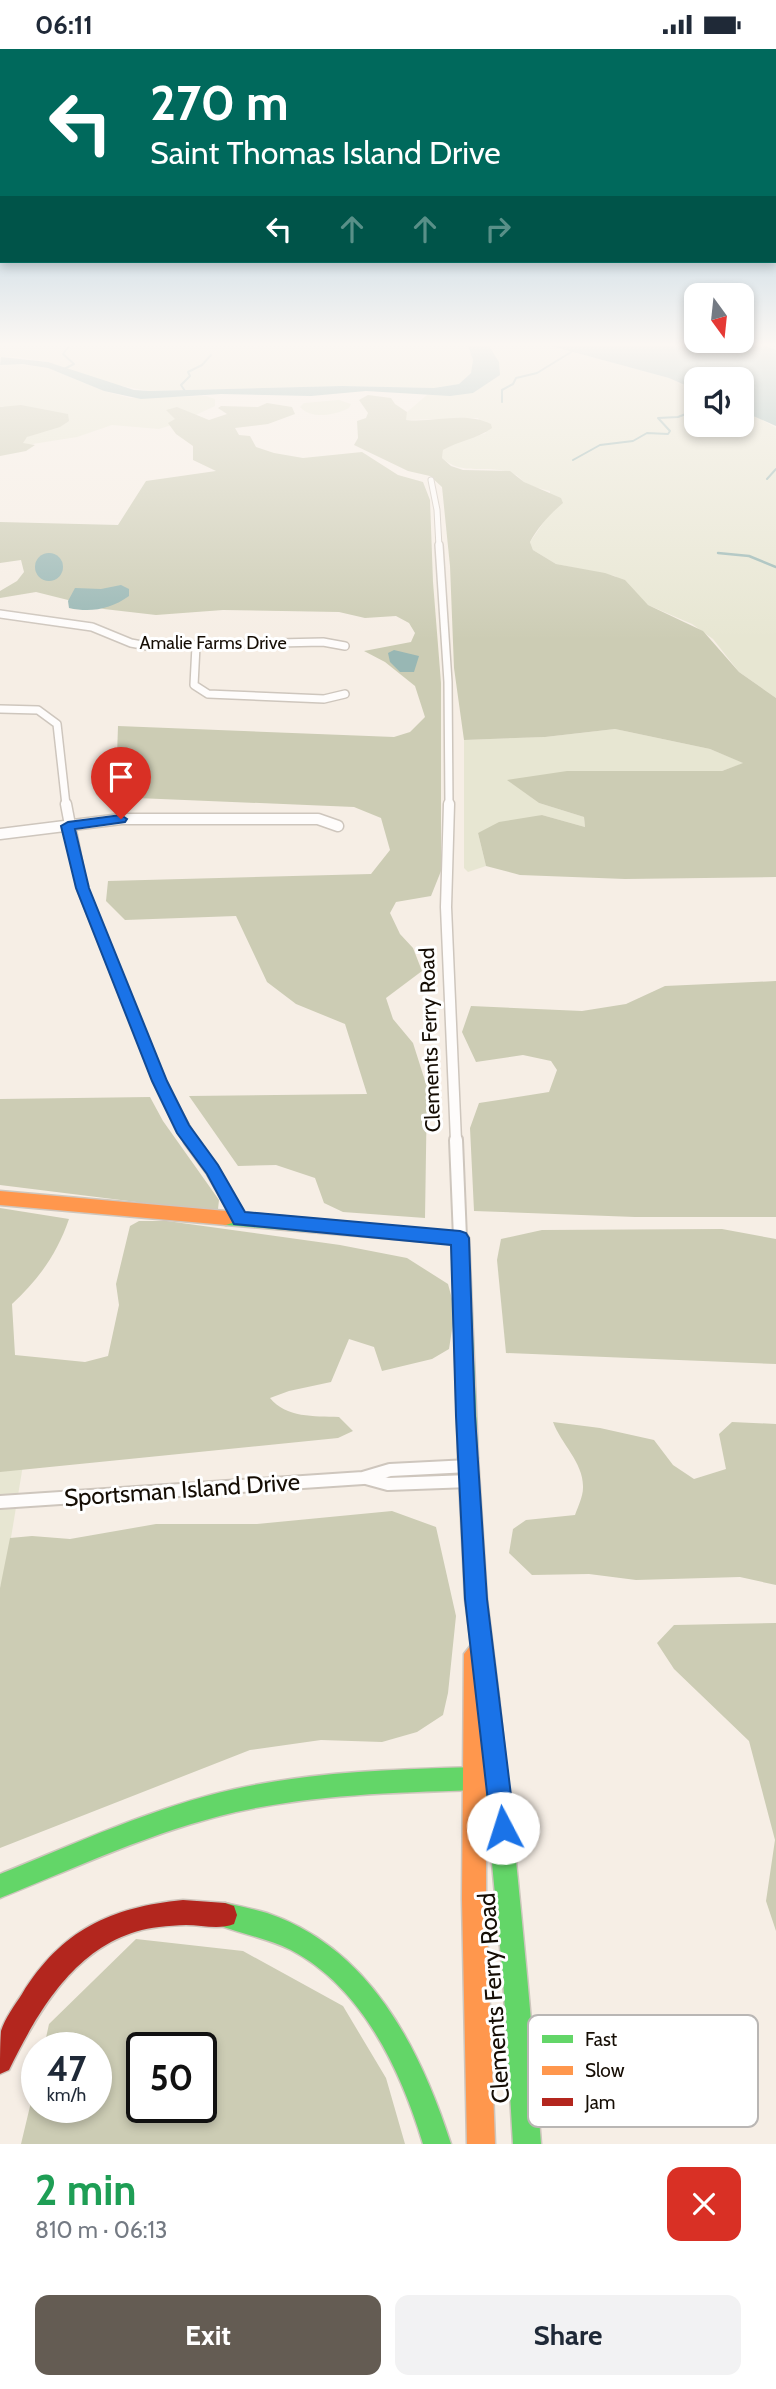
<!DOCTYPE html>
<meta charset="utf-8">
<style>
:root{--surface:#fff;--page:#f2f2f3;--text:#1f2937;--muted:#747a83;--accent:#645c53}
body{margin:0;font-family:Cabin,sans-serif;background:var(--page);color:var(--text);height:100vh;display:flex;flex-direction:column;font-size:26px;white-space:nowrap}
*{box-sizing:border-box;margin:0}
p{font-size:23px;color:var(--muted)}
.icon{flex:none;width:38px;height:38px;fill:none;stroke:currentColor;stroke-width:2;stroke-linecap:round;stroke-linejoin:round}
.map{position:relative;height:2095px;overflow:hidden}
.details{display:flex;flex-direction:column;background:var(--surface);flex:1}
.details>*{flex:none}
.guide{position:absolute;left:0px;top:0px;width:777px;height:214px;box-shadow:0 4px 10px #0003;background:#00695c;color:#fff;overflow:hidden}
.needle{width:46px;rotate:165deg}
.controls{position:absolute;left:684px;top:234px;display:grid;gap:14px}
.controls a{display:grid;place-items:center;width:70px;height:70px;border-radius:14px;background:var(--surface);box-shadow:0 4px 10px #0003;font-size:35px}
.speed{position:absolute;left:21px;top:1983px;display:flex;gap:14px;font-size:35px;font-weight:700;text-align:center}
.speed>*{display:grid;place-content:center;width:91px;height:91px;border-radius:50%;background:var(--surface);box-shadow:0 4px 10px #0003;line-height:1}
.speed small{font-size:18px;font-weight:400}
.speed .limit{border:4px solid #111;border-radius:10px;background:#fff;color:#111}
.pin{position:absolute;display:grid;place-items:center;width:60px;height:60px;color:#fff;margin:-72px -30px;border-radius:50% 50% 50% 0;rotate:-45deg;box-shadow:0 0 7px #0007}
.pin .icon{rotate:45deg}
.me{position:absolute;width:77px;margin:-38px;rotate:355deg;stroke-linejoin:round;filter:drop-shadow(0 0 5px #0008)}
.turn{display:flex;align-items:center;gap:24px;height:147px;padding:0 35px;font-size:32px}
.turn .icon{width:91px;height:91px;stroke-width:2.5}
.turn b{display:block;font-size:49px;line-height:60px}
.lanes{display:flex;align-items:center;height:66px;padding:0 35px;background:#0003;justify-content:center;gap:35px;direction:ltr}
.lanes .off{opacity:.35}
.round{display:grid;place-items:center;flex:none;width:74px;height:74px;border-radius:14px;background:var(--page)}
.head{display:flex;align-items:center;justify-content:space-between;height:119px;padding:0 35px}
h1{font-size:42px;font-weight:800;line-height:52px;color:#1e9e55}
.button{display:flex;gap:14px;margin-top:auto;padding:14px 35px}
.button a{flex:1;height:80px;border-radius:14px;background:var(--accent);color:#fff;font-size:28px;font-weight:800;line-height:80px;text-align:center}
.button a+a{background:var(--page);color:var(--text)}
.status{display:flex;justify-content:space-between;align-items:center;height:49px;padding:0 35px;background:var(--surface);direction:ltr}
.status svg{height:19px;fill:currentColor}
.map>svg:first-child{display:block}
.green{fill:#e7e6d2}
.forest{fill:#ccccb4;fill-rule:evenodd}
.water{fill:#98b7b4}
.lines{fill:none;stroke-linecap:round;stroke-linejoin:round}
.stream-far1{stroke:#98b7b4;stroke-width:2}
.stream{stroke:#98b7b4;stroke-width:2.5}
.street-far3-casing{stroke:#cec6bd;stroke-width:7}
.street-far2-casing{stroke:#cec6bd;stroke-width:10}
.street-far1-casing{stroke:#cec6bd;stroke-width:13}
.street-casing{stroke:#cec6bd;stroke-width:16}
.fast-casing{stroke:#cec6bd;stroke-width:3}
.slow-casing{stroke:#cec6bd;stroke-width:3}
.jam-casing{stroke:#cec6bd;stroke-width:3}
.street-far3{stroke:#fefcfb;stroke-width:5}
.street-far2{stroke:#fefcfb;stroke-width:7}
.street-far1{stroke:#fefcfb;stroke-width:10}
.street{stroke:#fefcfb;stroke-width:12}
.fast{fill:#63d668;fill-rule:evenodd}
.slow{fill:#ff974d;fill-rule:evenodd}
.jam{fill:#b3261e;fill-rule:evenodd}
.route{fill:#1a73e8;stroke:#114b97;stroke-width:2}
.labels{text-anchor:middle;stroke-width:6;stroke-linejoin:round;paint-order:stroke}
.far-street-label{font-size:18px;fill:#150d04;stroke:#fff}
.street-label{font-size:21px;fill:#150d04;stroke:#fff}
.near-street-label{font-size:24px;fill:#150d04;stroke:#fff}
.key{fill:#fff;stroke:#b9b6b4;stroke-width:2}
.key-label{font-size:19px;fill:#150d04}
</style>
<div class="status"><b>06:11</b><svg viewBox="0 0 49 12"><path d="M0 12V9h3v3zM5 12V6h3v6zM10 12V3h3v9zM15 12V0h3v12zM26 1h20v11H26zM47 4h2v5h-2z"/></svg></div>
<div class="map">
<svg width="776" height="2095" viewBox="0 0 776 2095">
<rect width="100%" height="100%" fill="#f6eee5"/>
<g class="green">
<polygon points="468,297 473,311 471,324 459,335 434,339 342,337 149,342 117,336 48,313 17,308 0,308 0,298"/>
<path d="M489,297H551L669,329L696,342V376H742V359L776,379V649L739,623L713,590L692,575L648,556L615,527L556,515L533,501L530,493L550,464V442C542,440 532,438 524,433C524,433 517,426 516,426C491,413 464,429 442,409L443,401L455,394L486,384L478,369L405,371L407,363L427,346L473,344L499,326V313Z"/>
<polygon points="11,314 48,319 104,342 130,349 206,347 215,350 215,357 181,373 159,380 112,376 77,388 26,396 22,394 27,388 34,385 3,357 0,358 0,316"/>
<path d="M339,351L351,355L349,359C335,366 312,371 300,358L304,354Z"/>
<polygon points="615,680 710,700 744,714 722,722 655,723 508,731 539,754 584,768 585,778 542,766 478,784 486,817 468,823 464,819 464,691 545,688"/>
<polygon points="23,1416 6,1519 0,1539 0,1421"/>
</g>
<g class="forest">
<path d="M368,346L391,349L395,355L407,363L406,371C435,374 463,362 491,375L492,379C477,390 458,392 443,401L442,409L451,417L463,421L510,422L524,433L561,449L563,454C550,465 538,478 530,493L533,501L556,515L605,524L625,531L648,556L703,582L739,623L776,649V828L625,830L520,826L486,817L478,784L499,773L542,766L585,778L584,768L539,754L507,731L567,722H722L743,714L710,700L615,680L545,688L464,691L454,619L450,517L442,438L430,427L408,422L354,396L358,389L357,372L366,369L368,364L359,351Z"/>
<polygon points="267,354 292,358 295,365 268,375 235,379 239,386 250,387 256,398 274,404 303,409 362,403 398,426 423,433 430,451 433,533 441,634 441,822 431,847 396,853 390,864 400,885 413,899 422,922 386,949 393,970 413,994 427,1038 425,1169 343,1163 324,1154 315,1129 276,1116 238,1117 189,1047 367,1045 345,975 296,955 267,933 236,867 125,871 106,852 108,832 371,825 390,801 381,769 354,758 137,749 122,742 117,707 118,677 394,688 410,683 425,668 415,637 385,613 364,602 411,593 415,584 409,574 396,567 365,569 339,563 223,561 156,566 104,560 36,543 0,549 0,542 17,532 24,523 21,511 0,514 0,473 118,476 146,432 216,422 193,411 193,397 176,385 168,374 175,370 166,361 177,358 209,371 227,365 218,359 221,357 258,358"/>
<polygon points="21,356 68,365 69,372 60,378 27,388 23,394 35,396 26,402 0,407 0,358"/>
<polygon points="776,932 776,1168 635,1168 474,1162 470,1079 479,1054 549,1043 557,1021 551,1012 523,1006 476,1013 462,983 471,957 582,962 626,955 665,937"/>
<polygon points="150,1048 163,1072 219,1151 218,1160 193,1160 0,1136 0,1050"/>
<path d="M0,1159L69,1170C57,1205 39,1230 12,1255L15,1306L85,1313L108,1307L119,1256L116,1235L130,1177L139,1172H167L340,1196L407,1209L448,1235L455,1261L449,1300L432,1310L382,1322L374,1298L349,1290L331,1333L289,1342L270,1349C286,1369 314,1367 339,1368L353,1382L338,1389L0,1423Z"/>
<polygon points="722,1180 776,1190 776,1315 506,1304 497,1211 501,1190 542,1181"/>
<path d="M553,1373L600,1379L654,1391L673,1416L694,1430L726,1420L719,1385L732,1373L776,1375V1536L740,1528L636,1531L589,1525L532,1526L509,1504L513,1480L526,1471L575,1466C578,1458 583,1447 583,1439C584,1414 561,1395 553,1373Z"/>
<polygon points="392,1462 436,1478 456,1567 448,1644 443,1666 417,1683 382,1693 321,1691 250,1701 0,1799 0,1539 10,1489 32,1487 70,1490 156,1475 257,1475"/>
<polygon points="776,1574 776,1882 766,1852 775,1791 749,1692 674,1620 657,1594 674,1576"/>
<path d="M136,1890L243,1902L343,1957L386,2029L405,2095H21L37,2028V2058H96V1998H44L49,1975ZM201,1998V2058H142V1998Z"/>
</g>
<g class="water">
<polygon points="468,297 489,297 499,313 500,326 473,344 450,347 366,342 311,347 221,345 141,350 104,342 48,319 22,315 0,316 1,308 48,313 134,341 149,342 342,337 434,339 459,335 471,324 473,311"/>
<polygon points="551,297 766,297 776,301 776,377 742,362 742,331 696,331 696,341 669,329"/>
<circle cx="49" cy="518" r="14"/>
<path d="M121,536L129,540V547C111,560 91,564 69,559L68,552L75,539L101,540Z"/>
<polygon points="394,601 419,607 414,623 400,623 390,613 388,604"/>
</g>
<g class="lines">
<g class="stream-far1">
<polyline points="64,320 74,315 63,305 69,297"/>
<polyline points="185,342 181,336 190,327 188,323 202,316 211,306"/>
<polyline points="502,353 502,341 513,335 516,329 537,324 581,297"/>
<polyline points="573,411 600,396 633,392 647,384 668,385 670,382 658,369 678,368 696,361"/>
<polyline points="767,430 776,420"/>
</g>
<polyline class="stream" points="718,504 749,507 776,518"/>
<g class="street-far3-casing">
<polyline id="street-far3" points="431,431 437,461 439,498"/>
</g>
<g class="street-far2-casing">
<g id="street-far2">
<polyline points="439,496 448,633 449,756"/>
<polyline points="0,565 92,578 131,594 147,597 323,593 345,597"/>
<polyline points="196,597 194,636 208,645 324,650 345,645"/>
<polyline points="0,660 38,661 57,675 66,756"/>
</g>
</g>
<g class="street-far1-casing">
<g id="street-far1">
<polyline points="66,755 82,839 159,1032 192,1092"/>
<polyline points="449,755 446,858 456,1092"/>
<polyline points="0,785 121,770 318,770 338,777"/>
</g>
</g>
<g class="street-casing">
<g id="street">
<polyline points="190,1091 212,1121 240,1170"/>
<polyline points="456,1091 460,1189"/>
<polyline points="366,1429 388,1435 470,1432"/>
<polyline points="0,1453 363,1429 390,1421 469,1417"/>
</g>
</g>
<g class="fast-casing">
<g id="fast">
<polygon points="226,1162 466,1184 469,1189 478,1409 475,1416 468,1418 461,1416 458,1409 452,1195 226,1176 220,1174 217,1169 220,1164"/>
<path d="M488,1638L496,1641L499,1649C515,1797 530,1946 541,2095H513L503,1929L485,1741C402,1743 318,1745 236,1763C154,1782 77,1818 0,1849V1825C77,1794 154,1758 235,1740C316,1722 400,1720 483,1718L477,1649L480,1641Z"/>
<path d="M225,1854C239,1857 253,1860 267,1864C370,1899 420,1999 451,2095H423C401,2022 363,1939 291,1901C267,1889 241,1885 216,1875L213,1866L216,1857Z"/>
</g>
</g>
<g class="slow-casing">
<g id="slow">
<polygon points="0,1142 226,1162 232,1164 235,1169 232,1174 226,1176 0,1156"/>
<polygon points="468,1400 475,1402 478,1409 487,1550 499,1649 496,1657 486,1659 486,1850 495,2095 467,2095 462,1850 464,1605 471,1596 465,1550 458,1409 461,1402"/>
</g>
</g>
<g class="jam-casing">
<path id="jam" d="M183,1851L225,1854L234,1857L237,1866L234,1875C219,1881 202,1876 186,1876C177,1876 168,1877 159,1878C81,1887 40,1958 9,2021L0,2025C0,2012 0,1994 1,1982C5,1969 15,1956 22,1945C61,1881 111,1858 183,1851Z"/>
</g>
<use href="#street-far3" class="street-far3"/>
<use href="#street-far2" class="street-far2"/>
<use href="#street-far1" class="street-far1"/>
<use href="#street" class="street"/>
<use href="#fast" class="fast"/>
<use href="#slow" class="slow"/>
<use href="#jam" class="jam"/>
</g>
<linearGradient id="sky" x2="0" y2="1"><stop stop-color="#88b5d3"/><stop offset="0.5" stop-color="#fbf7f3"/><stop offset="1" stop-color="#fbf7f3" stop-opacity="0"/></linearGradient>
<rect width="776" height="591" fill="url(#sky)"/>
<polygon class="route" points="121,766 127,770 125,773 75,780 89,839 167,1032 189,1076 218,1116 245,1163 460,1182 466,1184 469,1189 475,1367 487,1550 515,1779 511,1788 503,1791 494,1788 491,1779 465,1550 456,1367 451,1196 234,1175 207,1125 177,1084 152,1032 76,839 61,777 68,773"/>
<g class="labels">
<g class="far-street-label">
<text x="213" y="600">Amalie Farms Drive</text>
</g>
<g class="street-label">
<text transform="translate(430 991) rotate(-92)" y="7">Clements Ferry Road</text>
</g>
<g class="near-street-label">
<text transform="translate(182 1441) rotate(-4)" y="8">Sportsman Island Drive</text>
<text transform="translate(494 1949) rotate(-94)" y="8">Clements Ferry Road</text>
</g>
</g>
<rect x="528" y="1966" width="230" height="112" rx="10" class="key"/>
<rect x="542" y="1986" width="31" height="8" fill="#63d668"/>
<rect x="542" y="2017" width="31" height="9" fill="#ff974d"/>
<rect x="542" y="2049" width="31" height="8" fill="#b3261e"/>
<g class="key-label">
<text x="585" y="1997">Fast</text>
<text x="585" y="2028">Slow</text>
<text x="585" y="2060">Jam</text>
</g>
</svg>
<div class="controls">
<a><svg class="needle" viewBox="-14 -14 28 28"><path d="M0-13l5 13h-10z" fill="#e53935"/><path d="M0 13l5-13h-10z" fill="#747a83"/></svg></a>
<a><svg class="icon" aria-label="sound" viewBox="0 0 24 24"><path d="M4 9h4l5-4v14l-5-4H4zM17 9q2 3 0 6"/></svg></a>
</div>
<div class="speed"><div>47<small>km/h</small></div><div class="limit">50</div></div>
<div class="pin" style="left:121px;top:770px;background:#d93025"><svg class="icon" aria-label="arrive" viewBox="0 0 24 24"><path d="M6 21V4h12l-3 4 3 4H6"/></svg></div>
<svg class="me" style="left:503px;top:1779px" viewBox="-20 -20 40 40"><circle r="19" fill="#fff"/><path d="M0-13L10 11 0 6-10 11z" fill="#1a73e8"/></svg>
<div class="guide">
<div class="turn"><svg class="icon" aria-label="left" viewBox="0 0 24 24"><path d="M17 20v-9H6M10 6l-5 5 5 5"/></svg><div><b>270 m</b>Saint Thomas Island Drive</div></div>
<div class="lanes"><svg class="icon" aria-label="left" viewBox="0 0 24 24"><path d="M17 20v-9H6M10 6l-5 5 5 5"/></svg><svg class="icon off" aria-label="ahead" viewBox="0 0 24 24"><path d="M12 20V5M6 11l6-6 6 6"/></svg><svg class="icon off" aria-label="ahead" viewBox="0 0 24 24"><path d="M12 20V5M6 11l6-6 6 6"/></svg><svg class="icon off" aria-label="right" viewBox="0 0 24 24"><path d="M7 20v-9h11M14 6l5 5-5 5"/></svg></div>
</div>
</div>
<section class="details">
<div class="head"><div><h1>2 min</h1><p>810 m · 06:13</p></div><a class="round" style="background:#d93025;color:#fff"><svg class="icon" aria-label="close" viewBox="0 0 24 24"><path d="M6 6l12 12M18 6L6 18"/></svg></a></div>
<div class="button"><a>Exit</a><a>Share</a></div>
</section>
